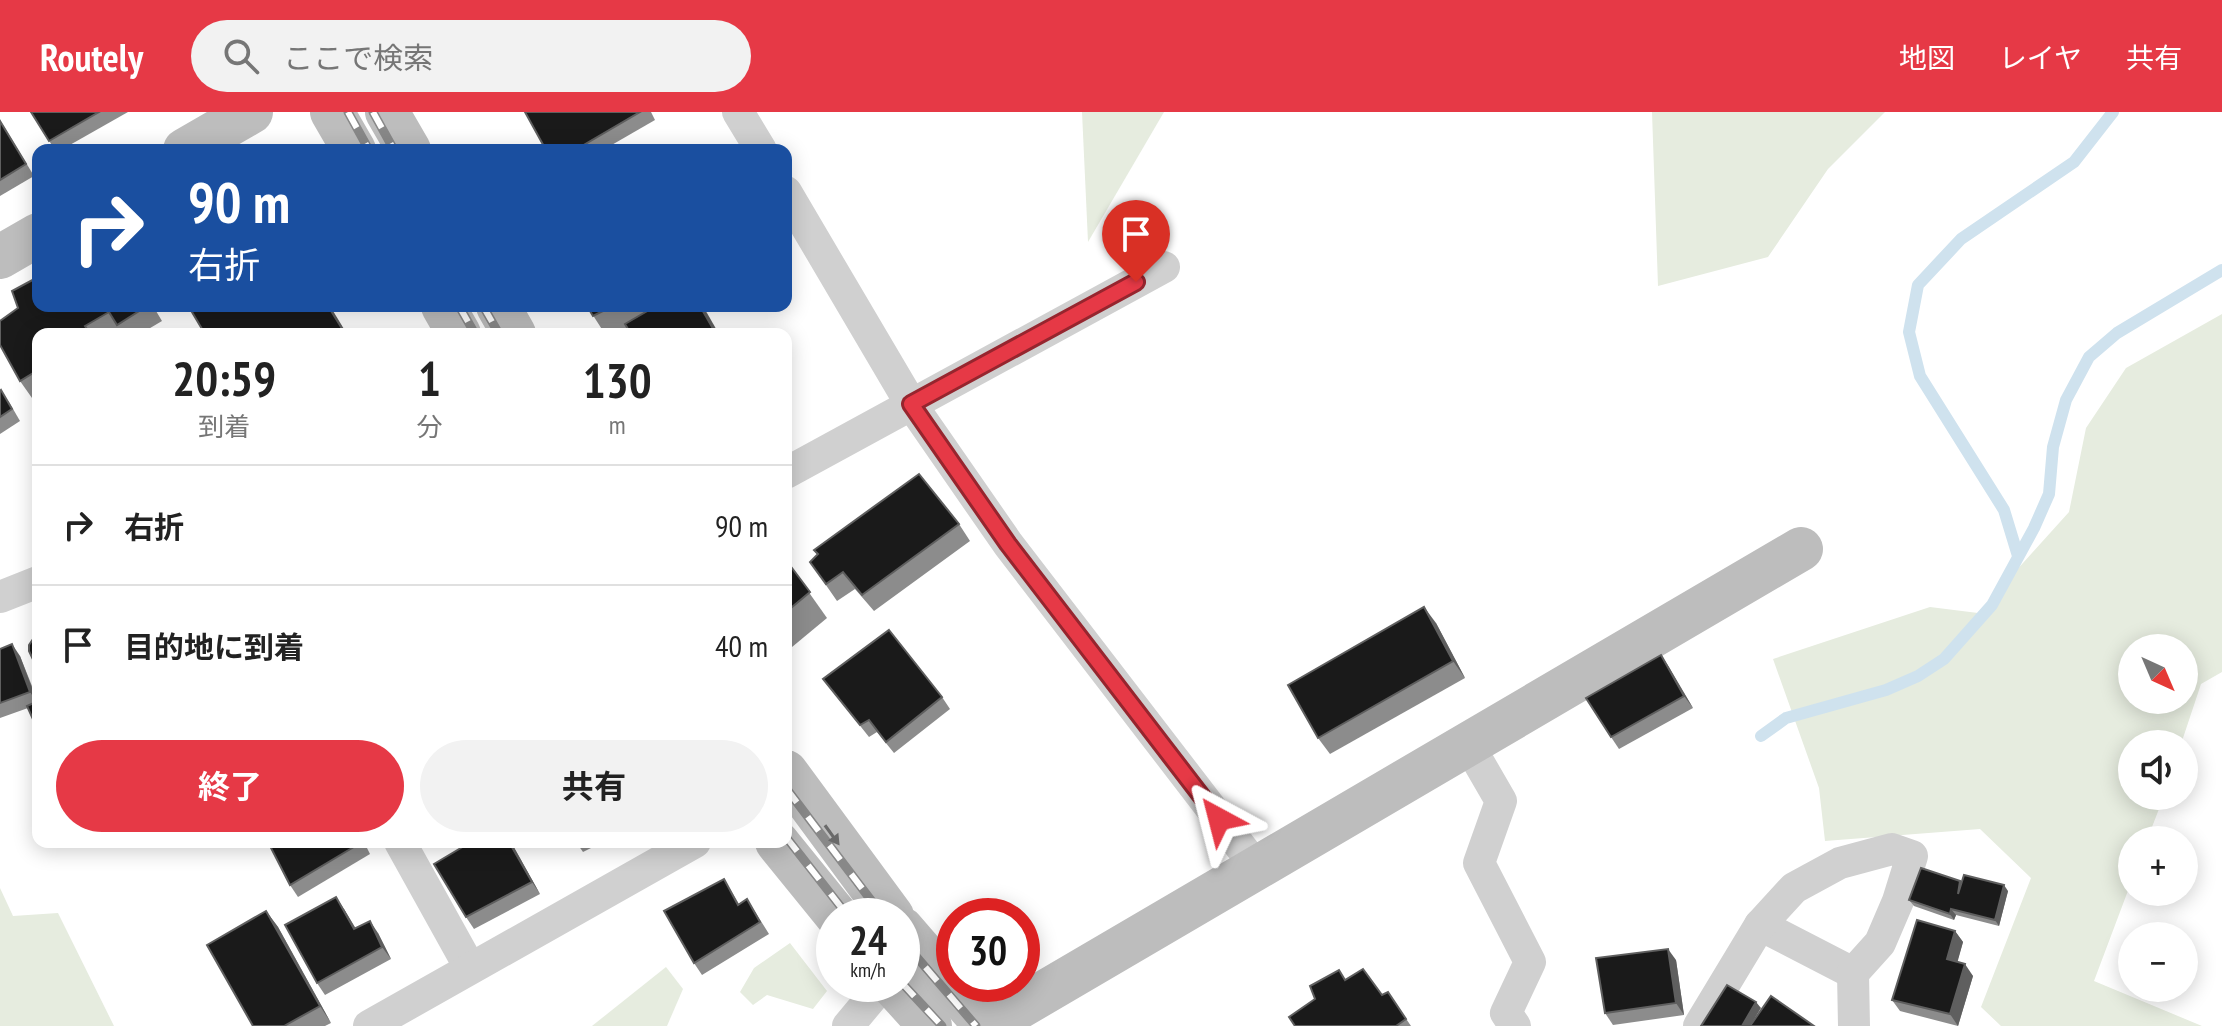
<!DOCTYPE html>
<html lang="ja">
<meta charset="utf-8">
<style>
:root{--surface:#fff;--page:#f2f2f2;--text:#222;--muted:#767676;--line:#e0e0e0;--accent:#e63946}
body{margin:0;font-family:"PT Sans Narrow","Noto Sans JP",sans-serif;background:var(--page);color:var(--text);height:100vh;display:flex;flex-direction:column;font-size:30px;white-space:nowrap}
*{box-sizing:border-box;margin:0}
p{font-size:26px;color:var(--muted)}
.icon{flex:none;width:44px;height:44px;fill:none;stroke:currentColor;stroke-width:2;stroke-linecap:round;stroke-linejoin:round}
.map{position:relative;flex:1;overflow:hidden}
.drawer{position:absolute;left:32px;top:216px;width:760px;height:520px;display:flex;flex-direction:column;background:var(--surface);border-radius:16px;box-shadow:0 4px 20px #0003}
.drawer>*{flex:none}
.top-card{position:absolute;left:32px;top:32px;width:760px;height:168px;border-radius:16px;box-shadow:0 4px 20px #0003;background:#1a4fa0;color:#fff;overflow:hidden}
.needle{width:52px;rotate:136deg}
.tools{position:absolute;left:2118px;top:522px;display:grid;gap:16px}
.tools a{display:grid;place-items:center;width:80px;height:80px;border-radius:50%;background:var(--surface);box-shadow:0 4px 20px #0003;font-size:40px}
.speed{position:absolute;left:816px;top:786px;display:flex;gap:16px;font-size:40px;font-weight:700;text-align:center}
.speed>*{display:grid;place-content:center;width:104px;height:104px;border-radius:50%;background:var(--surface);box-shadow:0 4px 20px #0003;line-height:1}
.speed small{font-size:20px;font-weight:400}
.speed .limit{border:12px solid #d22;background:#fff;color:#111}
.pin{position:absolute;display:grid;place-items:center;width:68px;height:68px;color:#fff;margin:-82px -34px;border-radius:50% 50% 50% 0;rotate:-45deg;box-shadow:0 0 8px #0007}
.pin .icon{rotate:45deg}
.me{position:absolute;width:88px;margin:-44px;rotate:322deg;stroke-linejoin:round;filter:drop-shadow(0 0 6px #0008)}
.turn{display:flex;align-items:center;gap:28px;height:168px;padding:0 24px;font-size:36px}
.turn .icon{width:104px;height:104px;stroke-width:2.5}
.turn b{display:block;font-size:56px;line-height:68px}
.eta{display:flex;justify-content:space-evenly;align-items:center;height:136px;text-align:center}
.eta b{font-size:48px;font-weight:700;line-height:56px}
.cta{display:flex;gap:16px;margin-top:auto;padding:16px 24px}
.cta a{flex:1;height:92px;border-radius:48px;background:var(--accent);color:#fff;font-size:32px;font-weight:700;line-height:92px;text-align:center}
.cta a+a{background:var(--page);color:var(--text)}
ul{padding:0;list-style:none}
li{display:flex;align-items:center;gap:24px;height:120px;padding:0 24px;border-top:2px solid var(--line)}
li div{flex:1}
li b{display:block;font-size:30px}
li em{font-style:normal}
header{display:flex;align-items:center;gap:48px;box-sizing:border-box;height:112px;padding:0 40px;background:var(--accent);color:#fff}
header strong{font-size:38px}
nav{display:flex;gap:44px;margin-inline-start:auto;font-size:28px}
.search{width:560px;height:72px;background:var(--page);display:flex;align-items:center;gap:20px;box-sizing:border-box;padding:0 28px;border-radius:44px;color:var(--muted);font-size:30px}
.map>svg:first-child{display:block}
.green{fill:#e6ecdf;fill-rule:evenodd}
.lines{fill:none;stroke-linecap:round;stroke-linejoin:round}
.stream{stroke:#cfe2ee;stroke-width:12}
.street{stroke:#d0d0d0;stroke-width:32}
.secondary{stroke:#bdbdbd;stroke-width:44}
.rail-casing{stroke:#888;stroke-width:9}
.rail{stroke:#fff;stroke-width:6;stroke-dasharray:18;stroke-linecap:butt}
.wall{fill:#8c8c8c}
.shaded-wall{fill:#5f5f5f}
.building{fill:#1a1a1a;stroke:#5f5f5f;stroke-width:2}
.oneway{fill:#6a6a6a}
.route-casing{stroke:#96252e;stroke-width:20}
.route{stroke:#e63946;stroke-width:14}
</style>
<header>
<strong>Routely</strong>
<div class="search"><svg class="icon" aria-label="search" viewBox="0 0 24 24"><circle cx="10" cy="10" r="6"/><path d="M15 15l6 6"/></svg>ここで検索</div>
<nav><a>地図</a><a>レイヤ</a><a>共有</a></nav>
</header>
<div class="map">
<svg width="2222" height="914" viewBox="0 0 2222 914">
<rect width="100%" height="100%" fill="#fff"/>
<g class="green">
<polygon points="1082,0 1164,0 1088,130"/>
<polygon points="1652,0 1885,0 1828,57 1768,145 1658,174"/>
<path d="M2222,202V560L2201,572L2181,632H2132V684H2164L2147,728H2132V768L2094,869L2202,914H2001L1981,895L2031,766L1980,717L1825,729L1819,676L1773,547L1930,495L1978,501L2069,400L2086,316L2126,256ZM2132,536H2184V588H2132Z"/>
<polygon points="0,776 13,804 58,801 114,914 0,914"/>
<polygon points="790,831 827,879 813,897 767,883 753,893 740,880 754,856"/>
<polygon points="666,855 683,877 667,914 592,914"/>
</g>
<g class="lines">
<g class="stream">
<polyline points="2018,444 2004,398 1920,264 1909,220 1918,173 1961,127 2074,50 2113,0"/>
<polyline points="1761,624 1786,606 1886,578 1918,564 1944,547 1992,493 2034,416 2049,382 2053,335 2066,288 2089,245 2117,221 2222,158"/>
</g>
<g class="street">
<polyline points="738,0 761,38"/>
<polyline points="786,80 911,292 1008,432 1257,756"/>
<polyline points="786,361 1164,155"/>
<polyline points="0,485 38,470"/>
<polyline points="1468,632 1501,689 1479,751 1530,850 1506,901 1515,914"/>
<polyline points="400,730 470,856"/>
<polyline points="1760,813 1853,861"/>
<polyline points="369,914 695,730"/>
<polyline points="848,914 883,872"/>
<polyline points="1699,914 1760,813 1794,776 1840,751 1892,737 1912,744 1898,789 1880,831 1853,861 1854,914"/>
</g>
<g class="secondary">
<polyline points="332,0 354,38"/>
<polyline points="387,0 409,38"/>
<polyline points="185,38 251,0"/>
<polyline points="0,145 38,123"/>
<polyline points="443,194 459,222"/>
<polyline points="498,194 514,222"/>
<polyline points="786,660 892,804"/>
<polyline points="777,730 837,804"/>
<polyline points="902,817 986,914"/>
<polyline points="892,872 930,914"/>
<polyline points="987,914 1801,437"/>
</g>
<g class="rail-casing">
<g id="rail">
<polyline points="348,0 369,38"/>
<polyline points="373,0 394,38"/>
<polyline points="459,194 475,222"/>
<polyline points="483,194 499,222"/>
<polyline points="786,676 883,804"/>
<polyline points="786,725 848,804"/>
<polyline points="902,828 976,914"/>
<polyline points="902,871 942,914"/>
</g>
</g>
<use href="#rail" class="rail"/>
</g>
<g class="wall">
<polygon points="31,0 128,0 61,38 55,38"/>
<polygon points="525,0 651,0 655,8 603,38 546,38"/>
<polygon points="0,8 34,64 0,84"/>
<polygon points="38,194 153,194 162,209 140,222 124,222 120,217 111,222 38,222 38,282 32,286 20,269"/>
<polygon points="587,194 649,194 651,197 707,201 629,220 625,222 605,222"/>
<polygon points="0,279 9,290 20,309 0,322"/>
<polygon points="959,412 970,429 874,499 855,477 837,489 810,450 817,443 814,438"/>
<polygon points="786,448 827,506 786,540"/>
<polygon points="1436,511 1465,566 1330,642 1318,626"/>
<polygon points="0,537 20,544 38,589 38,617 28,596 0,606"/>
<polygon points="1661,543 1693,596 1619,637 1611,625"/>
<polygon points="823,567 942,585 950,597 894,641 877,620 869,625"/>
<polygon points="268,730 364,730 370,742 298,785 290,773"/>
<polygon points="471,730 511,730 540,782 474,817 466,805"/>
<polygon points="576,730 603,730 583,740"/>
<polygon points="724,767 739,792 747,787 769,822 702,863 694,851"/>
<polygon points="1961,771 2008,779 1999,814 1956,803 1954,808 1914,794 1909,788"/>
<polygon points="344,797 356,817 378,821 391,847 325,883 317,871"/>
<polygon points="266,799 278,815 331,911 325,914 253,914"/>
<polygon points="1955,819 1963,830 1957,850 1973,864 1958,914 1900,899 1892,888"/>
<polygon points="1676,848 1684,903 1613,913 1605,901"/>
<polygon points="1346,868 1382,883 1388,880 1411,914 1295,914"/>
</g>
<g class="shaded-wall">
<polygon points="328,194 330,194 347,222 344,222"/>
<polygon points="700,194 702,194 707,201 719,222 716,222"/>
<polygon points="1424,495 1436,511 1465,566 1453,549"/>
<polygon points="12,532 20,544 38,592 30,580"/>
<polygon points="1661,543 1669,555 1693,596 1684,584"/>
<polygon points="509,730 511,730 540,782 532,770"/>
<polygon points="2004,773 2008,779 1999,814 1995,808"/>
<polygon points="336,785 344,797 363,829 354,817"/>
<polygon points="1951,797 1956,803 1954,808 1950,802"/>
<polygon points="266,799 278,815 331,911 320,894"/>
<polygon points="370,809 378,821 391,847 382,835"/>
<polygon points="1955,819 1963,830 1955,859 1947,847"/>
<polygon points="1668,837 1676,848 1684,903 1676,891"/>
<polygon points="1965,852 1973,864 1958,914 1950,902"/>
<polygon points="1756,890 1761,896 1750,914 1742,914"/>
</g>
<g class="building">
<polygon points="31,0 99,0 49,29"/>
<polygon points="525,0 640,0 575,38 546,38"/>
<polygon points="0,9 26,52 0,68"/>
<polygon points="38,165 38,194 147,194 117,213 109,200 85,214 90,222 38,222 38,258 20,269 0,233 0,209 18,196 12,179"/>
<polygon points="202,194 328,194 341,215 344,222 205,222 192,200"/>
<polygon points="587,194 613,194 593,204"/>
<polygon points="656,194 700,194 716,222 631,222 625,212"/>
<polygon points="1,278 12,297 0,305 0,279"/>
<polygon points="919,362 959,412 862,483 843,460 826,472 810,450 818,442 814,438"/>
<polygon points="786,448 810,480 786,500"/>
<polygon points="1424,495 1453,549 1318,626 1288,573"/>
<polygon points="889,518 942,585 886,630 869,608 860,613 823,567"/>
<polygon points="38,523 38,558 29,539 29,533 35,524"/>
<polygon points="12,532 30,580 0,591 0,537"/>
<polygon points="1661,543 1684,584 1611,625 1586,586"/>
<polygon points="38,589 38,613 36,614 27,594"/>
<polygon points="268,730 362,730 290,773"/>
<polygon points="471,730 509,730 532,770 466,805 434,752"/>
<polygon points="1921,756 1960,769 1958,782 1964,763 2004,773 1995,808 1951,797 1950,802 1909,788"/>
<polygon points="724,767 738,793 747,787 760,810 694,851 664,799"/>
<polygon points="336,785 354,817 370,809 382,835 317,871 285,813"/>
<polygon points="266,799 320,894 284,914 253,914 207,833"/>
<polygon points="1917,808 1955,819 1947,847 1965,852 1950,902 1892,888"/>
<polygon points="1668,837 1676,891 1605,901 1596,846"/>
<polygon points="1363,857 1382,883 1388,880 1406,907 1396,914 1295,914 1289,905 1315,887 1310,874 1339,858 1345,868"/>
<polygon points="1727,873 1756,890 1742,914 1701,914"/>
<polygon points="1771,884 1814,914 1750,914"/>
</g>
<defs><path id="oneway-solid" d="M-6-.8H1V-3.2L6.5 0L1 3.2V.8H-6Z" transform="scale(2)"/></defs>
<use class="oneway" href="#oneway-solid" transform="translate(832 723) rotate(54)"/>
<g class="lines">
<g class="route-casing">
<polyline id="route" points="1136,170 911,292 1008,432 1219,707"/>
</g>
<use href="#route" class="route"/>
</g>
</svg>
<div class="tools">
<a><svg class="needle" viewBox="-14 -14 28 28"><path d="M0-13l5 13h-10z" fill="#e53935"/><path d="M0 13l5-13h-10z" fill="#767676"/></svg></a>
<a><svg class="icon" aria-label="sound" viewBox="0 0 24 24"><path d="M4 9h4l5-4v14l-5-4H4zM17 9q2 3 0 6"/></svg></a>
<a>+</a>
<a>−</a>
</div>
<div class="speed"><div>24<small>km/h</small></div><div class="limit">30</div></div>
<div class="pin" style="left:1136px;top:170px;background:#d93025"><svg class="icon" aria-label="arrive" viewBox="0 0 24 24"><path d="M6 21V4h12l-3 4 3 4H6"/></svg></div>
<svg class="me" style="left:1219px;top:707px" viewBox="-20 -20 40 40"><path d="M0-17L14 15 0 8-14 15z" fill="#e63946" stroke="#fff" stroke-width="4"/></svg>
<div class="top-card">
<div class="turn"><svg class="icon" aria-label="right" viewBox="0 0 24 24"><path d="M7 20v-9h11M14 6l5 5-5 5"/></svg><div><b>90 m</b>右折</div></div>
</div>
<section class="drawer">
<div class="eta">
<div><b>20:59</b><p>到着</p></div>
<div><b>1</b><p>分</p></div>
<div><b>130</b><p>m</p></div>
</div>
<ul>
<li><svg class="icon" aria-label="right" viewBox="0 0 24 24"><path d="M7 20v-9h11M14 6l5 5-5 5"/></svg><div><b>右折</b></div><em>90 m</em></li>
<li><svg class="icon" aria-label="arrive" viewBox="0 0 24 24"><path d="M6 21V4h12l-3 4 3 4H6"/></svg><div><b>目的地に到着</b></div><em>40 m</em></li>
</ul>
<div class="cta"><a>終了</a><a>共有</a></div>
</section>
</div>
